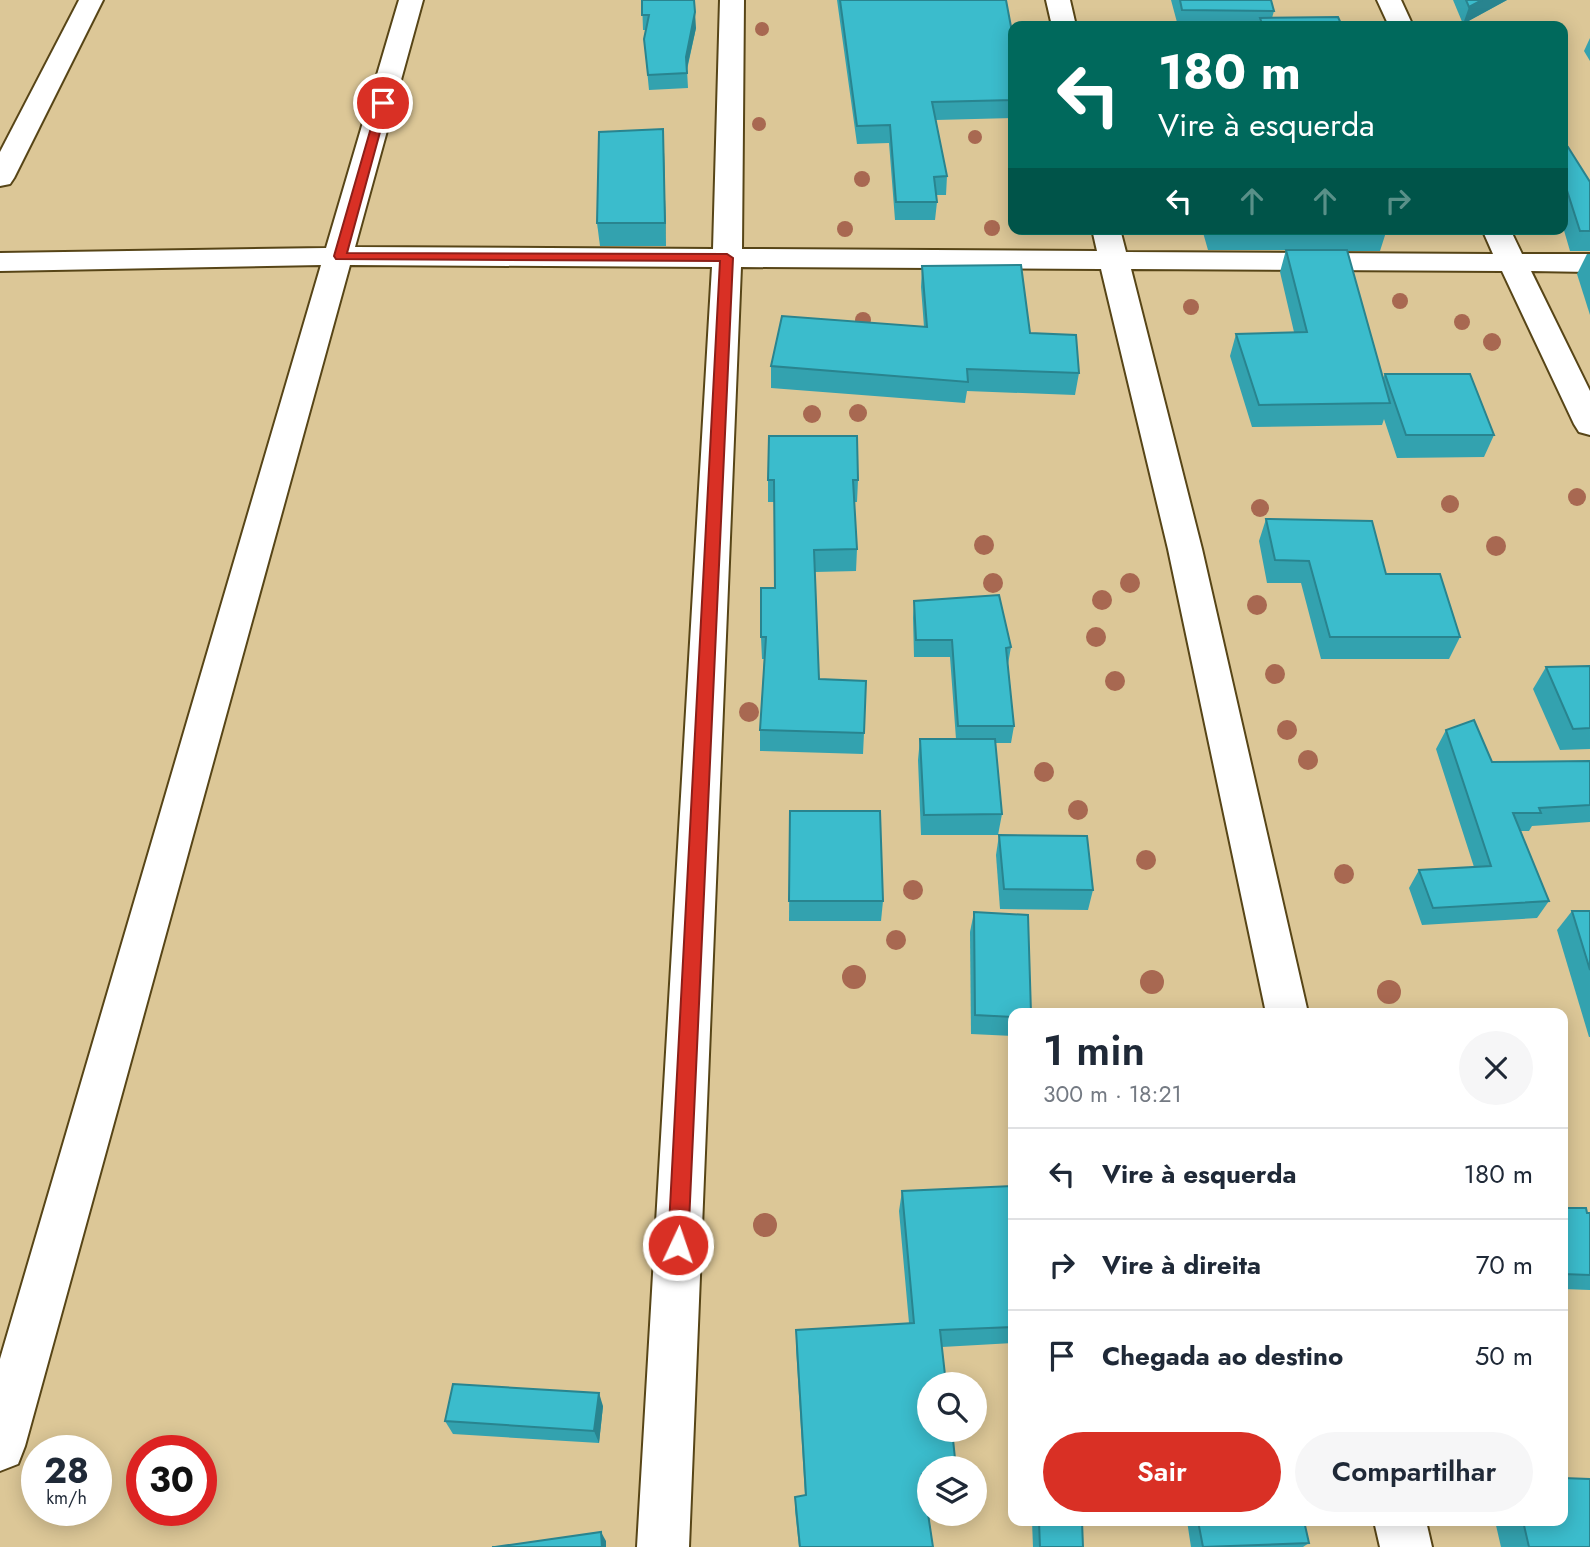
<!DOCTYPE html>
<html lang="pt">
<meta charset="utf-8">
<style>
:root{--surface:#fff;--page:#f6f6f7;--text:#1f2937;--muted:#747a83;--line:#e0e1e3;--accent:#d93025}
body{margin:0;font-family:Jost,sans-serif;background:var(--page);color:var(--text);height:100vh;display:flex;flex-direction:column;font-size:26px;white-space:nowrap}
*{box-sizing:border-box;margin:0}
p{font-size:23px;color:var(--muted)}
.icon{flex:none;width:38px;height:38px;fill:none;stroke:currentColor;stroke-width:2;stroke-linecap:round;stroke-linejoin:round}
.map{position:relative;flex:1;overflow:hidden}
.side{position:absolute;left:1008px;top:1008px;width:560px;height:518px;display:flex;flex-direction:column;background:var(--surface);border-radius:14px;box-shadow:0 4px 18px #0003}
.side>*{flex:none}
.top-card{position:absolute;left:1008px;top:21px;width:560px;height:214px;border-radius:14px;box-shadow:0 4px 18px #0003;background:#00695c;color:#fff;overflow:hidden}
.fabs{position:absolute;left:917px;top:1372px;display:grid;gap:14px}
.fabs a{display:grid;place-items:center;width:70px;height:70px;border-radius:50%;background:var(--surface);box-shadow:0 4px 18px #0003;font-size:35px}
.speed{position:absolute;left:21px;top:1435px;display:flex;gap:14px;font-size:35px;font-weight:700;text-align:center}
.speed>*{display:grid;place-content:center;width:91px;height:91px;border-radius:50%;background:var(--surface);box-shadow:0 4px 18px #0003;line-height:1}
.speed small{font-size:18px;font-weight:400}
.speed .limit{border:10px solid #d22;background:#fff;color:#111}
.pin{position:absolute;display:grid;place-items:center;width:60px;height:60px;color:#fff;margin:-30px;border:4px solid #fff;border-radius:50%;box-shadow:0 2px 7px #0007}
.me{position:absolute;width:77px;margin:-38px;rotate:3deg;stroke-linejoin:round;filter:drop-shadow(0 0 5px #0008)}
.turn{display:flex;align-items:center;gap:24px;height:147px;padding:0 35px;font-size:32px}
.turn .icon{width:91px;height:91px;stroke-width:2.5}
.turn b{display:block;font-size:49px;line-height:60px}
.lanes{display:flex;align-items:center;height:66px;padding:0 35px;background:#0003;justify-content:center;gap:35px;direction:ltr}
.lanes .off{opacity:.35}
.round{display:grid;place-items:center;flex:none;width:74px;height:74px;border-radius:37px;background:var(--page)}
.summary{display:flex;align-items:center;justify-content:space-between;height:119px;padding:0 35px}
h1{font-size:42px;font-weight:600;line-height:52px}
.cta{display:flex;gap:14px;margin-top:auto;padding:14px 35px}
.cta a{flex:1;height:80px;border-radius:42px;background:var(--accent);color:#fff;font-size:28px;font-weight:600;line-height:80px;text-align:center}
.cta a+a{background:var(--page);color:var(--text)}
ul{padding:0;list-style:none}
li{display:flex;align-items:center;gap:21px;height:91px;padding:0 35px;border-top:2px solid var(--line)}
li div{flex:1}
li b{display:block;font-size:26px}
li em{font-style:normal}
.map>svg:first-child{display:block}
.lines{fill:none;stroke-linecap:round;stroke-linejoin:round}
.street-casing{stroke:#574517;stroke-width:4}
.street{fill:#fff;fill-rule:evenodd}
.tree{fill:#a86851}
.wall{fill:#33a2af}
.shaded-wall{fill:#29848f}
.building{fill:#3bbccc;stroke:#29848f;stroke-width:2}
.route{fill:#d93025;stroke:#8d1f18;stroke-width:2}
</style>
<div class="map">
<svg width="1590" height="1547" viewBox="0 0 1590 1547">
<rect width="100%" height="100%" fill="#dcc797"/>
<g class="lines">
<g class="street-casing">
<g id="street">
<polygon points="79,0 103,0 14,178 10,184 0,186 0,152"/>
<polygon points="399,0 423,0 355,247 713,249 720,0 744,0 742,249 1097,251 1092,229 1120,229 1126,252 1493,254 1482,229 1510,229 1522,254 1590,254 1590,272 1531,271 1590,391 1590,435 1579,432 1574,424 1502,271 1131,269 1202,549 1308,1013 1266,1013 1168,549 1101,269 741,267 689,1547 637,1547 712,267 350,265 25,1446 18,1464 0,1471 0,1359 321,265 0,271 0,253 326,248"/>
<polygon points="1046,0 1070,0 1076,26 1052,26"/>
<polygon points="1377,0 1401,0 1413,26 1389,26"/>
<polygon points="1374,1521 1426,1521 1432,1547 1380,1547"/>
</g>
</g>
<use href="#street" class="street"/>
</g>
<g class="tree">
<circle cx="762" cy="29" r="7"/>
<circle cx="759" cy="124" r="7"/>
<circle cx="975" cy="137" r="7"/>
<circle cx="862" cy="179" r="8"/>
<circle cx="992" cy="228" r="8"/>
<circle cx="845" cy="229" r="8"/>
<circle cx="1400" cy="301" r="8"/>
<circle cx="1191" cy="307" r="8"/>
<circle cx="863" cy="320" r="8"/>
<circle cx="1462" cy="322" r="8"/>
<circle cx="1492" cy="342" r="9"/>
<circle cx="858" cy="413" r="9"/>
<circle cx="812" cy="414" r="9"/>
<circle cx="1577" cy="497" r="9"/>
<circle cx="1450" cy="504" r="9"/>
<circle cx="1260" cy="508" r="9"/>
<circle cx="984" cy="545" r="10"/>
<circle cx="1496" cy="546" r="10"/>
<circle cx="993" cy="583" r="10"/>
<circle cx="1130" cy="583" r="10"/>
<circle cx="1102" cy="600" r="10"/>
<circle cx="1257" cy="605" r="10"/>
<circle cx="1096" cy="637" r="10"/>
<circle cx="1275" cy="674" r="10"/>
<circle cx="1115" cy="681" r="10"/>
<circle cx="749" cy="712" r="10"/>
<circle cx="1287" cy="730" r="10"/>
<circle cx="1308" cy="760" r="10"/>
<circle cx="1044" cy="772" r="10"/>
<circle cx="1078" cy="810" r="10"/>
<circle cx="1146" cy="860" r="10"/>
<circle cx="1344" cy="874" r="10"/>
<circle cx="913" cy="890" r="10"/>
<circle cx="896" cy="940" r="10"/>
<circle cx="854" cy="977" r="12"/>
<circle cx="1152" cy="982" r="12"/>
<circle cx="1389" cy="992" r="12"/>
<circle cx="765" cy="1225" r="12"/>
</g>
<g class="wall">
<polygon points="642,0 696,28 687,70 688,88 649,90 644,39 646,30 643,30"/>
<polygon points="837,0 1006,0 1012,32 1013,32 1013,118 936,120 947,176 946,195 936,195 937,202 935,220 895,220 889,143 857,144"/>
<polygon points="1171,0 1271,0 1274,11 1272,18 1342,26 1178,26"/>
<polygon points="1453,0 1507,0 1463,24"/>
<polygon points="1590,38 1590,61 1584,51"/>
<polygon points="1563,149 1590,182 1590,251 1570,251 1563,227"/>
<polygon points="664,152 666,246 600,246 597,223"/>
<polygon points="1202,229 1387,229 1380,251 1347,251 1383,378 1385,374 1494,435 1484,457 1397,458 1384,419 1382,425 1252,427 1230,356 1236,334 1294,332 1280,272 1286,250 1208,250"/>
<polygon points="1587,254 1590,254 1590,315 1577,274"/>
<polygon points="922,266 1030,333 1079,373 1075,395 967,391 965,403 771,388 771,366 924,327 921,287"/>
<polygon points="768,480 858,480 857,502 854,502 857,549 856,571 815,572 819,679 864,733 863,754 760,751 760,730 764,659 762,659 761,637 775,588 774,502 768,502"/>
<polygon points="1266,519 1386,574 1460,637 1449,659 1321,659 1301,583 1267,583 1259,541"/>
<polygon points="914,601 1011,647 1008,664 1014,726 1011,743 995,743 1002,814 998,835 921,835 918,760 920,739 956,739 950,657 914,657 913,618"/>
<polygon points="1590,666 1590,749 1560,750 1533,689 1546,667"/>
<polygon points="1446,730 1492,762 1590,761 1590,822 1532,826 1529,831 1520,831 1549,901 1537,918 1422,925 1409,888 1419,870 1474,867 1436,749"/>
<polygon points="790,811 883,901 881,921 789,921"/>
<polygon points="999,835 1093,890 1088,910 1000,909 996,855"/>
<polygon points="1572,911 1590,911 1590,1037 1589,1037 1557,930"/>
<polygon points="974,912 1013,1013 1013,1036 971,1034 970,932"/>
<polygon points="902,1191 1013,1196 1013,1343 942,1347 929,1468 929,1487 925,1487 933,1547 799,1547 795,1510 795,1497 805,1496 796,1347 796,1330 909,1323 899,1211"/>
<polygon points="1563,1208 1590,1213 1590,1290 1563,1289"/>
<polygon points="603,1406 599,1443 453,1434 445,1421"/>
<polygon points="1032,1521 1082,1521 1083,1547 1033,1547"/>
<polygon points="1187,1521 1304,1521 1309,1543 1303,1547 1191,1547"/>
<polygon points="1495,1521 1563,1521 1590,1547 1501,1547"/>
</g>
<g class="shaded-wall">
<polygon points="1482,0 1507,0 1463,24 1469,7"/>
<polygon points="695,12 696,28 686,72 686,57"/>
<polygon points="663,129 664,152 666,246 665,223"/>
<polygon points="599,1393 603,1406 599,1443 594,1431"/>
<polygon points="601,1532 606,1541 606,1547 602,1547"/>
</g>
<g class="building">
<polygon points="642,0 694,0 695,12 686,57 687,73 648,75 644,39 649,15 642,15"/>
<polygon points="840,0 1006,0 1012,32 1013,32 1013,100 932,102 947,176 934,177 937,202 896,202 890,125 857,126"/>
<polygon points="1180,0 1271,0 1274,11 1182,10"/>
<polygon points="1466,0 1482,0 1469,7"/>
<polygon points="1338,17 1342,26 1263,26 1260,18"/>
<polygon points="663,129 665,223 597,223 599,132"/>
<polygon points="1568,147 1590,182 1590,231 1580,231 1563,178 1563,149"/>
<polygon points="1286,250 1347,250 1390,403 1259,405 1236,334 1307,332"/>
<polygon points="1021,265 1030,333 1076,335 1079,373 967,369 968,382 771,366 782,316 927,327 922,266"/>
<polygon points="1385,374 1470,374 1494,435 1406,435"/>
<polygon points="769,436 857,436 858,480 853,480 857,549 814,550 819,679 866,681 864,733 760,730 766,637 761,637 761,588 775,588 774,480 768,480"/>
<polygon points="1266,519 1372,521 1386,574 1440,574 1460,637 1330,637 1309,561 1275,560"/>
<polygon points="999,595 1011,647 1006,648 1014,726 958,726 952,640 916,640 914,601"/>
<polygon points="1590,666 1590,728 1573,729 1546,667"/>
<polygon points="1474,720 1492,762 1590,761 1590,805 1539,808 1541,813 1513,813 1549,901 1433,908 1419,870 1491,866 1446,730"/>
<polygon points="920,739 995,739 1002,814 924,815"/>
<polygon points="790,811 880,811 883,901 789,901"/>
<polygon points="999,835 1087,836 1093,890 1004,889"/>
<polygon points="1572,911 1590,911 1590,970"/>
<polygon points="974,912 1028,915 1031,1013 1013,1013 1013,1017 975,1015"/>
<polygon points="1012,1186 1013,1196 1013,1327 940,1330 946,1384 929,1384 929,1430 952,1430 956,1468 929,1468 929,1474 922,1474 933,1547 800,1547 795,1497 806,1495 796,1330 914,1323 902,1191"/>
<polygon points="1563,1208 1586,1208 1587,1213 1590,1213 1590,1275 1563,1274"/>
<polygon points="453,1384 599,1393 594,1431 445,1421"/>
<polygon points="1563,1478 1590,1479 1590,1547 1529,1547 1523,1521 1563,1521"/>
<polygon points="1039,1521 1082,1521 1083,1547 1040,1547"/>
<polygon points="1198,1521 1304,1521 1309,1543 1203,1547"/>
<polygon points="601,1532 602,1547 492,1547 495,1547"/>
</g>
<polygon class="route" points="379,100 388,103 347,253 727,254 733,258 688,1245 685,1252 678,1255 671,1252 668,1245 720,261 336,259 334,256"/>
</svg>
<div class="fabs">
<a><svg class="icon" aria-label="search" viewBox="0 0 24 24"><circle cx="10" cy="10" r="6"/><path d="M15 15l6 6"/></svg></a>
<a><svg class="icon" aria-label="layers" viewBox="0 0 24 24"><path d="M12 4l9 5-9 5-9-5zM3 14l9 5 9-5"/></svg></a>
</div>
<div class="speed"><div>28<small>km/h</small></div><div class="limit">30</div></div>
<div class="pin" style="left:383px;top:103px;background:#d93025"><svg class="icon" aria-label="arrive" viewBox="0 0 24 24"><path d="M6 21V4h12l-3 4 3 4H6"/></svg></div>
<svg class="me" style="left:678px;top:1245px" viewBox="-20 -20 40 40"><circle r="17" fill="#d93025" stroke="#fff" stroke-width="3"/><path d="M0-11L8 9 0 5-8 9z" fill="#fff"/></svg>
<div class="top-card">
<div class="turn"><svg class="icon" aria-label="left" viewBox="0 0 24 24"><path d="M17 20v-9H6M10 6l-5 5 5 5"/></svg><div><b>180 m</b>Vire à esquerda</div></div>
<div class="lanes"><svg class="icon" aria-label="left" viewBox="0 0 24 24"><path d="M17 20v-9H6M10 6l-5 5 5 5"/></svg><svg class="icon off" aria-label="ahead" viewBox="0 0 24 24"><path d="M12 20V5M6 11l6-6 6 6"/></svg><svg class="icon off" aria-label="ahead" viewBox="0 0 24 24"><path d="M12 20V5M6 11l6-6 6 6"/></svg><svg class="icon off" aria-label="right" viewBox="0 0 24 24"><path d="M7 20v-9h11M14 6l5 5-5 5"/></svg></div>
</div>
<section class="side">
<div class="summary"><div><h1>1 min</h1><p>300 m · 18:21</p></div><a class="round"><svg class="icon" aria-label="close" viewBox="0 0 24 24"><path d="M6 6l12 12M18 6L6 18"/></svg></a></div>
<ul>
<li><svg class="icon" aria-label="left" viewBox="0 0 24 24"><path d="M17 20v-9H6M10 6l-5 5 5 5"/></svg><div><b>Vire à esquerda</b></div><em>180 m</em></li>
<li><svg class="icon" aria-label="right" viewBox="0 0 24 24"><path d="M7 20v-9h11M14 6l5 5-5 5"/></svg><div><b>Vire à direita</b></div><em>70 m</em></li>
<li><svg class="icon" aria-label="arrive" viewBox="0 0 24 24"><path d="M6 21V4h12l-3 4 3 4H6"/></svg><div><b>Chegada ao destino</b></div><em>50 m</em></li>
</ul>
<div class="cta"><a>Sair</a><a>Compartilhar</a></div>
</section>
</div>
